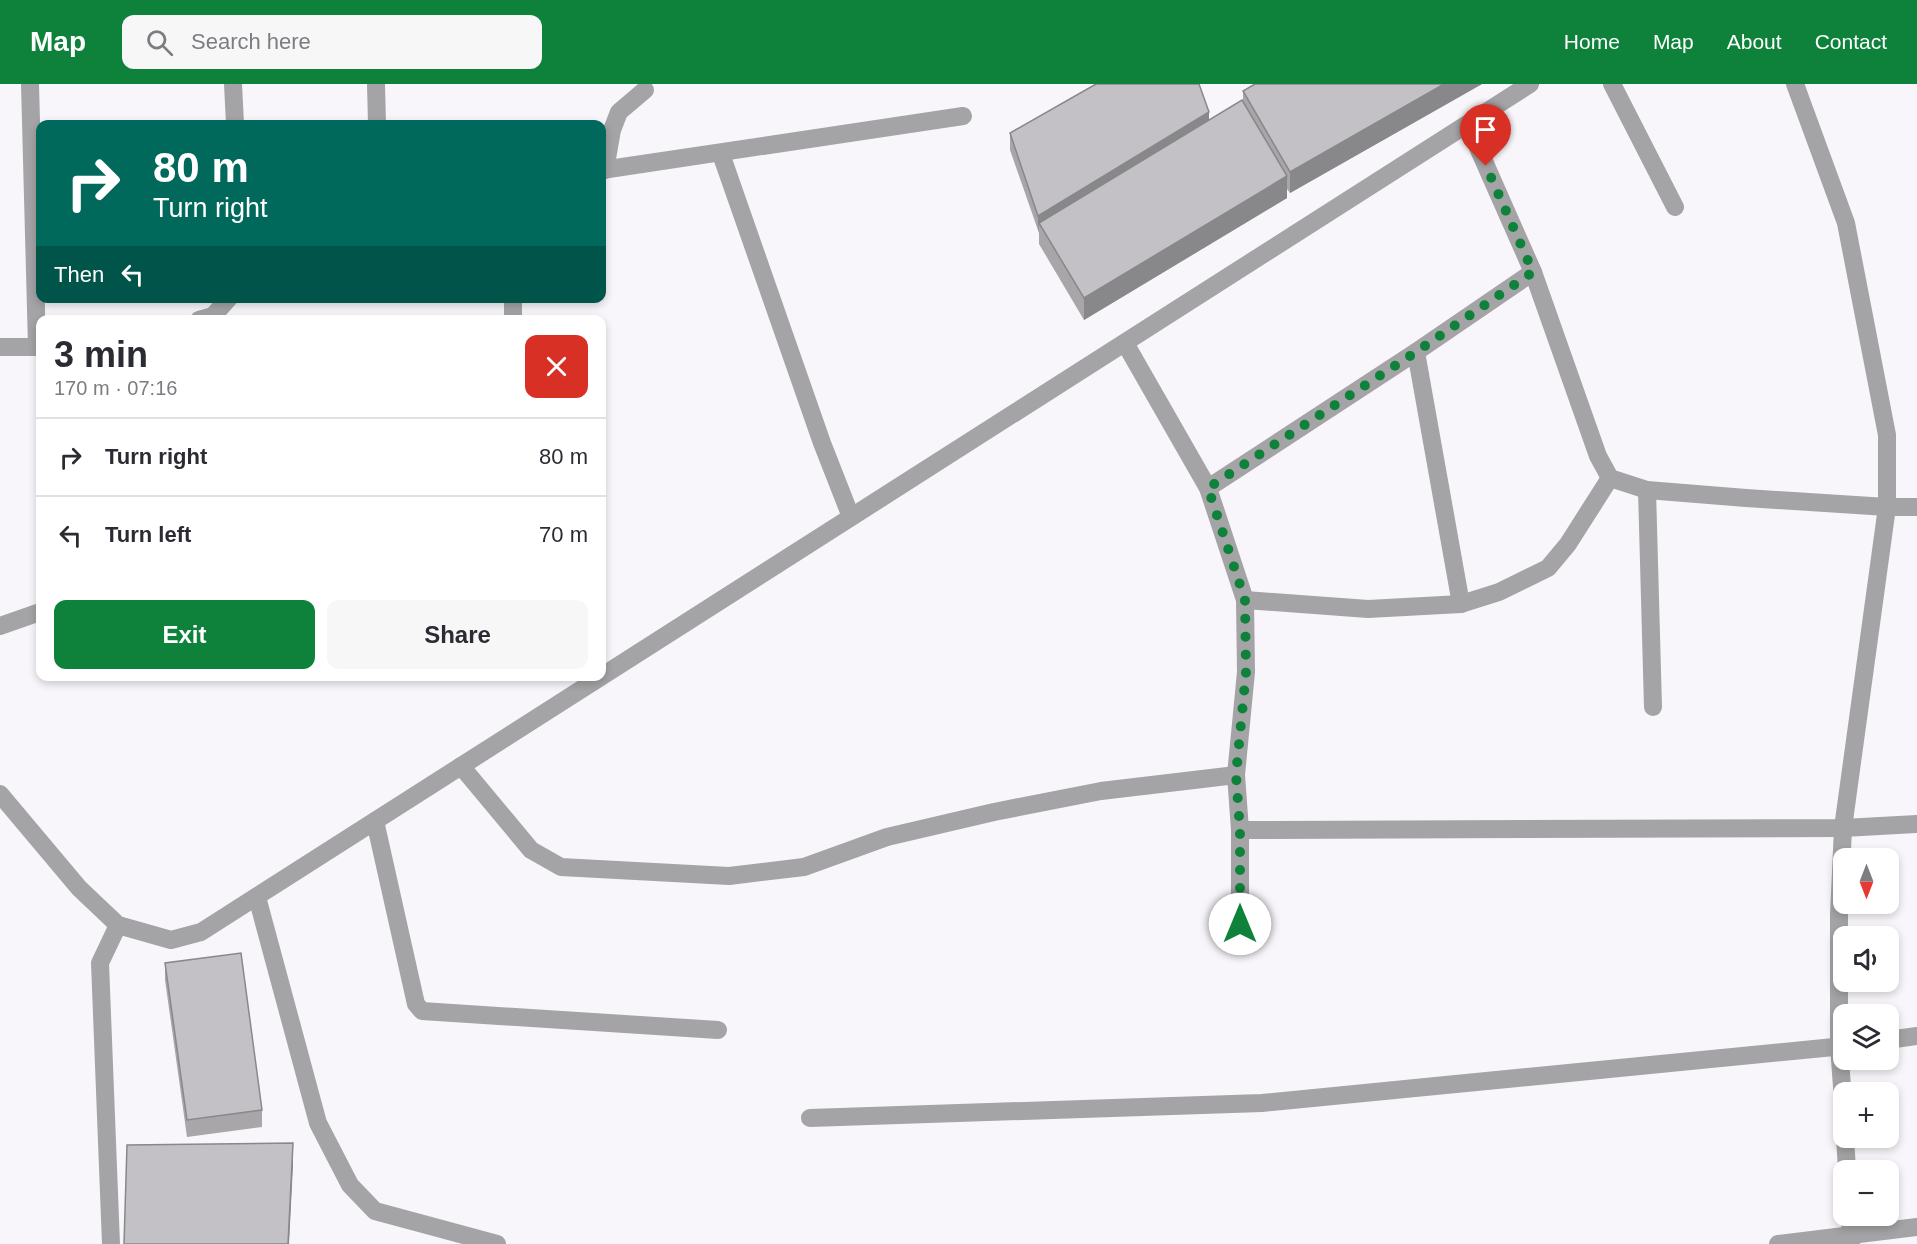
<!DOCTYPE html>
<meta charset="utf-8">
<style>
:root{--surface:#fff;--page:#f7f7f7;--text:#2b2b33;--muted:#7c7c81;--line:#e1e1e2;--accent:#0e823a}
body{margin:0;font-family:Arial,sans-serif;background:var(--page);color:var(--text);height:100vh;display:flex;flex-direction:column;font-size:22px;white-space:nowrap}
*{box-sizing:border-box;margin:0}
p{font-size:20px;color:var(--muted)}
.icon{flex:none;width:33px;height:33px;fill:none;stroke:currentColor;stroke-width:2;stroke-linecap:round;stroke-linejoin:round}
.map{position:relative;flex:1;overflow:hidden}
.side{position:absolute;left:36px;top:231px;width:570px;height:366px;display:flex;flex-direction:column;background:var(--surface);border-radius:12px;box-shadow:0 3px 9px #0003}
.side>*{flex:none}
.banner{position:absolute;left:36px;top:36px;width:570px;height:183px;border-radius:12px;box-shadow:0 3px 9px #0003;background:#00695c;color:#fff;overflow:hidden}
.needle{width:39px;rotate:180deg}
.fabs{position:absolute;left:1833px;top:764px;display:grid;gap:12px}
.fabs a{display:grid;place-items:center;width:66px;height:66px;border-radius:12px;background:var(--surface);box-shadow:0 3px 9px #0003;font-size:30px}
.pin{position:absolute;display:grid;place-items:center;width:51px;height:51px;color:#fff;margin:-62px -26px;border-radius:50% 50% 50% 0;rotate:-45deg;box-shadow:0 0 6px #0007}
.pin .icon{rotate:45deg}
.me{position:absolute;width:66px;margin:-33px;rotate:0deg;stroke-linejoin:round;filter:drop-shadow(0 0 4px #0008)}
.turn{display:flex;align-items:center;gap:21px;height:126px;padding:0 18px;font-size:27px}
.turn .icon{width:78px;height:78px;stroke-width:2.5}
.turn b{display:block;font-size:42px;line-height:51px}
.then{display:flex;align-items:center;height:57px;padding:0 18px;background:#0003;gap:12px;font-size:22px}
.round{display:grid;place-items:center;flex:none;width:63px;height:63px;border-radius:12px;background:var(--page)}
.headline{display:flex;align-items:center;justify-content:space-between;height:102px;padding:0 18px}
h1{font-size:36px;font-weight:800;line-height:45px}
.action{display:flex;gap:12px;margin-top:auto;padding:12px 18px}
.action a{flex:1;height:69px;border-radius:12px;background:var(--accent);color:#fff;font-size:24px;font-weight:800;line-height:69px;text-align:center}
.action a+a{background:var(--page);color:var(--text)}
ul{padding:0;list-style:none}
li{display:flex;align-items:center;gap:18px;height:78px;padding:0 18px;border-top:2px solid var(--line)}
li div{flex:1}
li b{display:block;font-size:22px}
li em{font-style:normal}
header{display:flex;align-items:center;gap:36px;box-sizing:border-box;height:84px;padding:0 30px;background:var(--accent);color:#fff}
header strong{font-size:28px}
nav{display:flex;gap:33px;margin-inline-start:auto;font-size:21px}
.search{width:420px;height:54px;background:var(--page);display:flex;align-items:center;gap:15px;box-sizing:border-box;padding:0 21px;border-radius:12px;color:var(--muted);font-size:22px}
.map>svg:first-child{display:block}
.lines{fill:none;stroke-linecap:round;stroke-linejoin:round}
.minor{stroke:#a4a3a5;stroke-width:18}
.wall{fill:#a8a6a9}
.shaded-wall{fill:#88878a}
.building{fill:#c3c1c5;stroke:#88878a;stroke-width:1.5}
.route{stroke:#0e823a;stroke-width:10;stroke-dasharray:0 18}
</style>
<header>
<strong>Map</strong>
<div class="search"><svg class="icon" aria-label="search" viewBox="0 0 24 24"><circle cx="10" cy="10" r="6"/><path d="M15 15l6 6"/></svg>Search here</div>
<nav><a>Home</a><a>Map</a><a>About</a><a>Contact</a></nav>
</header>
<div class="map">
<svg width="1917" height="1160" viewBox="0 0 1917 1160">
<rect width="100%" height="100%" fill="#f8f6fa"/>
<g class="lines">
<g class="minor">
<polyline points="30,0 37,263"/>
<polyline points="233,0 235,40"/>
<polyline points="376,0 377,40"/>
<polyline points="1612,0 1675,123"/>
<polyline points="1795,0 1846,139 1887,351 1887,423 1843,744 1839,831 1839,962 1844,1030"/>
<polyline points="1468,41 1533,188 1598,372 1610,394 1647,406 1746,414 1887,423 1917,423"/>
<polyline points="721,70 822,359 851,433"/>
<polyline points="602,86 963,32"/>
<polyline points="605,86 612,46 619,28 645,6"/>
<polyline points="513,214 513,236"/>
<polyline points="199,236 213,232 229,214"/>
<polyline points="1125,259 1208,404 1245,516 1246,588 1236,691 1240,746 1240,840"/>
<polyline points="0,263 40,263"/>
<polyline points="1416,268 1461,520"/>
<polyline points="1208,404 1416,268 1533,188"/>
<polyline points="1647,406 1653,623"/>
<polyline points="1245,516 1368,525 1461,520 1499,508 1548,484 1568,460 1610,394"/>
<polyline points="0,542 40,528"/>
<polyline points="461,682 531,766 561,783 729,792 804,783 887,753 994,728 1101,707 1236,691"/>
<polyline points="0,710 79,804 118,841 171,856 201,848 1530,0"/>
<polyline points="375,737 416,920 422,927 718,946"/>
<polyline points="1240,746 1843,744 1917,740"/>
<polyline points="257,813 318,1039 350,1101 375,1127 497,1160"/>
<polyline points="1888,956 1917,952"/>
<polyline points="810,1034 1262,1019 1844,962"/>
<polyline points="1845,1053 1847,1086"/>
<polyline points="1850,1131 1851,1160"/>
<polyline points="111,1160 100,879 118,841"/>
<polyline points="1778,1160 1917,1143"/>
</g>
</g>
<g class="wall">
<polygon points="1255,0 1482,0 1290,109 1287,105 1287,114 1084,236 1039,160 1039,149 1010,66 1010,49 1209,36 1243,19 1243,7"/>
<polygon points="165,879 262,1026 262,1043 187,1053 165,896"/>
</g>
<g class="shaded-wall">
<polygon points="1444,0 1482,0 1290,109 1290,88"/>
<polygon points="1209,28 1209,45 1039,139 1038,149 1038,132"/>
<polygon points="1287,92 1287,114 1084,236 1084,214"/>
<polygon points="293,1059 293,1081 289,1160 288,1160"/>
</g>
<g class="building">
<polygon points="1096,0 1199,0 1209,28 1038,132 1010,49"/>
<polygon points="1255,0 1444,0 1290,88 1243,7"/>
<polygon points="1242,16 1287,92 1084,214 1039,139"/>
<polygon points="241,869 262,1026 187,1036 165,879"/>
<polygon points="293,1059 288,1160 124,1160 127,1061"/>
</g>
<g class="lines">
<polyline class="route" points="1240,840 1240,746 1236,691 1246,588 1245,516 1208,404 1416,268 1533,188 1486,82"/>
</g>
</svg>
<div class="fabs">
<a><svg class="needle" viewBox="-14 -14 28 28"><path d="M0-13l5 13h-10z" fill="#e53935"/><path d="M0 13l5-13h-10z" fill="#7c7c81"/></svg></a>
<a><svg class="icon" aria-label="sound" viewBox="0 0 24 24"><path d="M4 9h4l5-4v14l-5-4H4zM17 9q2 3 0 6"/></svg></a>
<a><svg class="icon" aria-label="layers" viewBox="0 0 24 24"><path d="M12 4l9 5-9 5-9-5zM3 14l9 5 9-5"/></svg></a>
<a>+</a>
<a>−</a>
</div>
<div class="pin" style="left:1486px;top:82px;background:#d93025"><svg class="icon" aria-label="arrive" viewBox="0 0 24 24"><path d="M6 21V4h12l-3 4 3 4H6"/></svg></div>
<svg class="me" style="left:1240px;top:840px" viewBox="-20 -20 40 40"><circle r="19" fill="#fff"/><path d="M0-13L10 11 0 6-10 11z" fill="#0e823a"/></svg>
<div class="banner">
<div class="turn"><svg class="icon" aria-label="right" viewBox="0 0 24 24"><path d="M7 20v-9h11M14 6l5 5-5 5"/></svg><div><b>80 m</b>Turn right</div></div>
<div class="then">Then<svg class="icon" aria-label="left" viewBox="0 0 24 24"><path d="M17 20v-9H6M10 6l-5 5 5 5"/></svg></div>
</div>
<section class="side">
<div class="headline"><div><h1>3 min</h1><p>170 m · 07:16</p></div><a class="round" style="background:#d93025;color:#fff"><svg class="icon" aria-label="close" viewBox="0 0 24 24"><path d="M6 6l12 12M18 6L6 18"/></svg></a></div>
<ul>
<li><svg class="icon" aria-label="right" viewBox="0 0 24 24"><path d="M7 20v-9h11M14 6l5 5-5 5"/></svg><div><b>Turn right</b></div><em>80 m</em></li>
<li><svg class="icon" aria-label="left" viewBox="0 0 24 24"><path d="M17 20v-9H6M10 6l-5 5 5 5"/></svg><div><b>Turn left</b></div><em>70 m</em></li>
</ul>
<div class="action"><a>Exit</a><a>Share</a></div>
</section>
</div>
